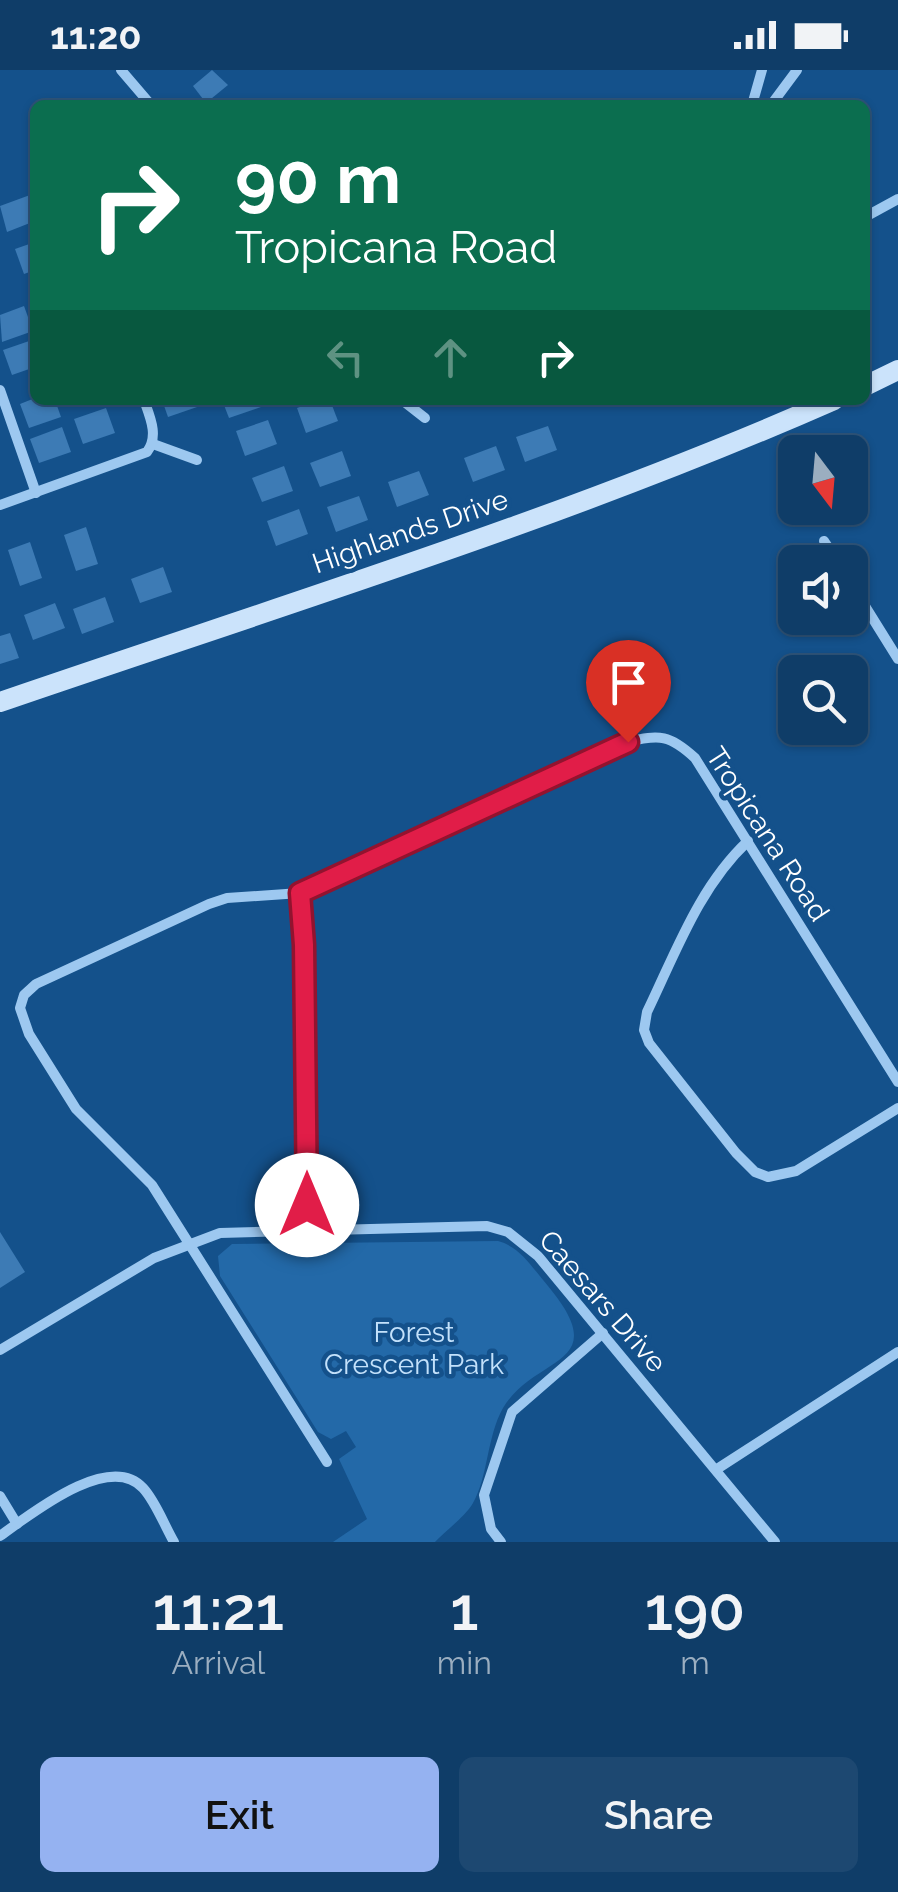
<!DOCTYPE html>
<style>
:root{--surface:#0f3d68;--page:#1d4871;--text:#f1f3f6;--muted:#9baec0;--line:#2f567c;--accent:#95b2f1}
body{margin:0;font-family:Raleway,sans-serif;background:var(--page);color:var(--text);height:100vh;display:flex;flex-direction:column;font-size:38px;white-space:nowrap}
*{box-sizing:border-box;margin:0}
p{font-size:32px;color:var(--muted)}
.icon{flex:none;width:55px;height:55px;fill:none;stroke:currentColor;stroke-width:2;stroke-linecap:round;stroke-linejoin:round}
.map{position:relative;height:1472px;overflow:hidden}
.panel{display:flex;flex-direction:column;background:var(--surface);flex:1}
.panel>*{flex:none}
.guide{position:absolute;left:30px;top:30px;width:840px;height:305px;border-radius:15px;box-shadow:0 2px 8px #0004,0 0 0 2px var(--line);background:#0b6e4f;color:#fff;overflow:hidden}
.needle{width:65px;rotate:164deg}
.tools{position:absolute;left:778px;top:365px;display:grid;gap:20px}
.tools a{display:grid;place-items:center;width:90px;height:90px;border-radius:15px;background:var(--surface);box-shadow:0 2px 8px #0004,0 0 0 2px var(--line);font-size:50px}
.pin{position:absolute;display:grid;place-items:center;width:85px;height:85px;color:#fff;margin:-102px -42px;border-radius:50% 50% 50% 0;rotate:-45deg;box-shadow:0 0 10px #0007}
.pin .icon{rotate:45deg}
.me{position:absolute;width:110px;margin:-55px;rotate:0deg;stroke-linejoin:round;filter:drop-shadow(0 0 8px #0008)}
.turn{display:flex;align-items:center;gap:35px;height:210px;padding:0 40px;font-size:45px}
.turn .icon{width:130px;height:130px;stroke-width:2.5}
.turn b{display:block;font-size:70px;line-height:85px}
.lanes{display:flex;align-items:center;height:95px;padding:0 40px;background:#0003;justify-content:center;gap:50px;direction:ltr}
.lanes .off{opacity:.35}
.eta{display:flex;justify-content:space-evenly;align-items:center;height:170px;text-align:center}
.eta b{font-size:60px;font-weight:600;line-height:70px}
.primary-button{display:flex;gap:20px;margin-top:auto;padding:20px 40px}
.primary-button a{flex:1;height:115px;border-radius:15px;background:var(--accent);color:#111;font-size:40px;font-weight:600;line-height:115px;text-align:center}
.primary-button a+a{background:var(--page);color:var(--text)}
.status{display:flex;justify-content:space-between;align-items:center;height:70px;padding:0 50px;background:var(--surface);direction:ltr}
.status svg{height:28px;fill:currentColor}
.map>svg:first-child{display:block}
.green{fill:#2369a8}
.building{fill:#3d7bb5}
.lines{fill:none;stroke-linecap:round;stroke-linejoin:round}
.street{stroke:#9dc8f0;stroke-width:10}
.secondary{stroke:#cbe3fb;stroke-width:20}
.route-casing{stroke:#92132f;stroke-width:25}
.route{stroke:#e11d48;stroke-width:18}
.labels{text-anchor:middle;stroke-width:9;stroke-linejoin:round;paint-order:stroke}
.street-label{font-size:28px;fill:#fff;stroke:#14518b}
.park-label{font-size:28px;fill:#c3e1fb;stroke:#14518b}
</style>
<div class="status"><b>11:20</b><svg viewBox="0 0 49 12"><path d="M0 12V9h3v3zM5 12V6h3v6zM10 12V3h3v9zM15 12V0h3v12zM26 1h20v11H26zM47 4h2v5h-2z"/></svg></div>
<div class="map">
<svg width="898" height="1472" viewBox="0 0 898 1472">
<rect width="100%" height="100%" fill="#14518b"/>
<path class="green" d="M498,1171C521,1177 533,1199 548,1216C615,1297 535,1284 503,1338C487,1366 488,1407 473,1433C465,1447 446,1460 435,1472H333L367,1449L339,1389L356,1377L346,1361L331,1369L318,1362L220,1206L218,1186L232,1174Z"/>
<g class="building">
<polygon points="212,0 228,15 206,33 193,16"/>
<polygon points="30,125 35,151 7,162 0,136"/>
<polygon points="35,172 35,200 24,204 15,179"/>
<polygon points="24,236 33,261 2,272 0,245"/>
<polygon points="35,269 35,297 12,305 3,280"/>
<polygon points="35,328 55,330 61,347 29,358 20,334"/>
<polygon points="162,330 198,330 200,336 168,347"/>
<polygon points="222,330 259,330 261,337 229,348"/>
<polygon points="319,330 330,330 338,351 306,363 297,338"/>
<polygon points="106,338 115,363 83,374 74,349"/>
<polygon points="268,350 277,374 245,386 236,361"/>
<polygon points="548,356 557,380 525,392 516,367"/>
<polygon points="62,357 71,382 39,393 30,369"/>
<polygon points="496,376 505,400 473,412 464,388"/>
<polygon points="342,381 351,406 320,417 310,393"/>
<polygon points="284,396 293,421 262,432 252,408"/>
<polygon points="419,401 429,425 397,437 388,412"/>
<polygon points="359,426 368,450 336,462 327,437"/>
<polygon points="299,439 308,464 276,476 267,451"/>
<polygon points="86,457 98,494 76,501 64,465"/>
<polygon points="30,472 42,508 20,516 8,480"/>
<polygon points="163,497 172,522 140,533 131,509"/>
<polygon points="105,527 114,552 82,564 73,539"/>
<polygon points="55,533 65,558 33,570 24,545"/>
<polygon points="10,563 19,588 0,594 0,566"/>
<polygon points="0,1162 25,1202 0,1218"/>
</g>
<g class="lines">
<g class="street">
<polyline points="121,0 151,35"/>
<polyline points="752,35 762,0"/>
<polyline points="771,35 797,0"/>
<polyline points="865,147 898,129"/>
<polyline points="0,320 36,423"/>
<polyline points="402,330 425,348"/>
<polyline points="153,374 197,390"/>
<path d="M0,435L147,382C159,366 150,347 144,330"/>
<polyline points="824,471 838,492"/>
<polyline points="850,512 898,589"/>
<path d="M748,771C699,817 676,882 647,942L644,960L649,973L736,1083L755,1102L768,1107L796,1101L898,1038"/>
<polyline points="300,823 227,828 209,834 36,914 24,925 20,938 29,964 76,1039 152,1115 327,1392"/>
<path d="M306,1161L304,875L300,823L627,672C660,664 670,665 695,688L898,1012"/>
<polyline points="0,1280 154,1188 220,1163 487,1156 508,1162 538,1186 775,1472"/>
<polyline points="717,1399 898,1282"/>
<polyline points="0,1426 17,1454"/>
<path d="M0,1466C31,1444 109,1381 143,1418C156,1432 164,1455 174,1472"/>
<polyline points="501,1472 491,1459 484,1425 512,1342 603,1263"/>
</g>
<g class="secondary">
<polyline points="865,316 898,300"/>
<path d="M0,632C279,536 564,449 834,330"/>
</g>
</g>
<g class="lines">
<g class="route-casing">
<polyline id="route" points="307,1135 304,875 300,823 628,672"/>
</g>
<use href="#route" class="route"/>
</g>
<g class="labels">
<g class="street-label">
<text transform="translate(410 461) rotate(-19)" y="10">Highlands Drive</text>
<text transform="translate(768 764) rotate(57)" y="10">Tropicana Road</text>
<text transform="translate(603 1231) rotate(49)" y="10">Caesars Drive</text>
</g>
<g class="park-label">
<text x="414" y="1272">Forest<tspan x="414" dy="32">Crescent Park</tspan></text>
</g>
</g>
</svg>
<div class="tools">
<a><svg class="needle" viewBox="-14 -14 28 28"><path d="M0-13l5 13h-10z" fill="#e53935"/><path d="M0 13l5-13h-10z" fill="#9baec0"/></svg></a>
<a><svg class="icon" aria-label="sound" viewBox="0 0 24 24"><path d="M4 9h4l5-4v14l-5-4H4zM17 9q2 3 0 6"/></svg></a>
<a><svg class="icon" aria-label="search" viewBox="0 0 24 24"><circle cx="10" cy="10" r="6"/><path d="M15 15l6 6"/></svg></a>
</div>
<div class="pin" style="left:628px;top:672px;background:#d93025"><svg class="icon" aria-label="arrive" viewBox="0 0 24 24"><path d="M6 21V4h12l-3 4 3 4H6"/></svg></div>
<svg class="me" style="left:307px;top:1135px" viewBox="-20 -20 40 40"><circle r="19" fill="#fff"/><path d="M0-13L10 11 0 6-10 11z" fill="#e11d48"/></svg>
<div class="guide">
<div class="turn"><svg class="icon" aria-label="right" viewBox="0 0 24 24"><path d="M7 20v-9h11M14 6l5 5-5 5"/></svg><div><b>90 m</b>Tropicana Road</div></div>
<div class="lanes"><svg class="icon off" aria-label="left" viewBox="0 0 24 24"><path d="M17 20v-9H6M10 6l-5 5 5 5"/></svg><svg class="icon off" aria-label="ahead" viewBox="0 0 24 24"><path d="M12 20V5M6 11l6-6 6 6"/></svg><svg class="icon" aria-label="right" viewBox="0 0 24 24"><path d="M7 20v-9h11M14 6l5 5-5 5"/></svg></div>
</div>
</div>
<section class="panel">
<div class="eta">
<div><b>11:21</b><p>Arrival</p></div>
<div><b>1</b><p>min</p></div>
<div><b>190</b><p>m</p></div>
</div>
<div class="primary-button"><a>Exit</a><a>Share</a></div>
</section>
